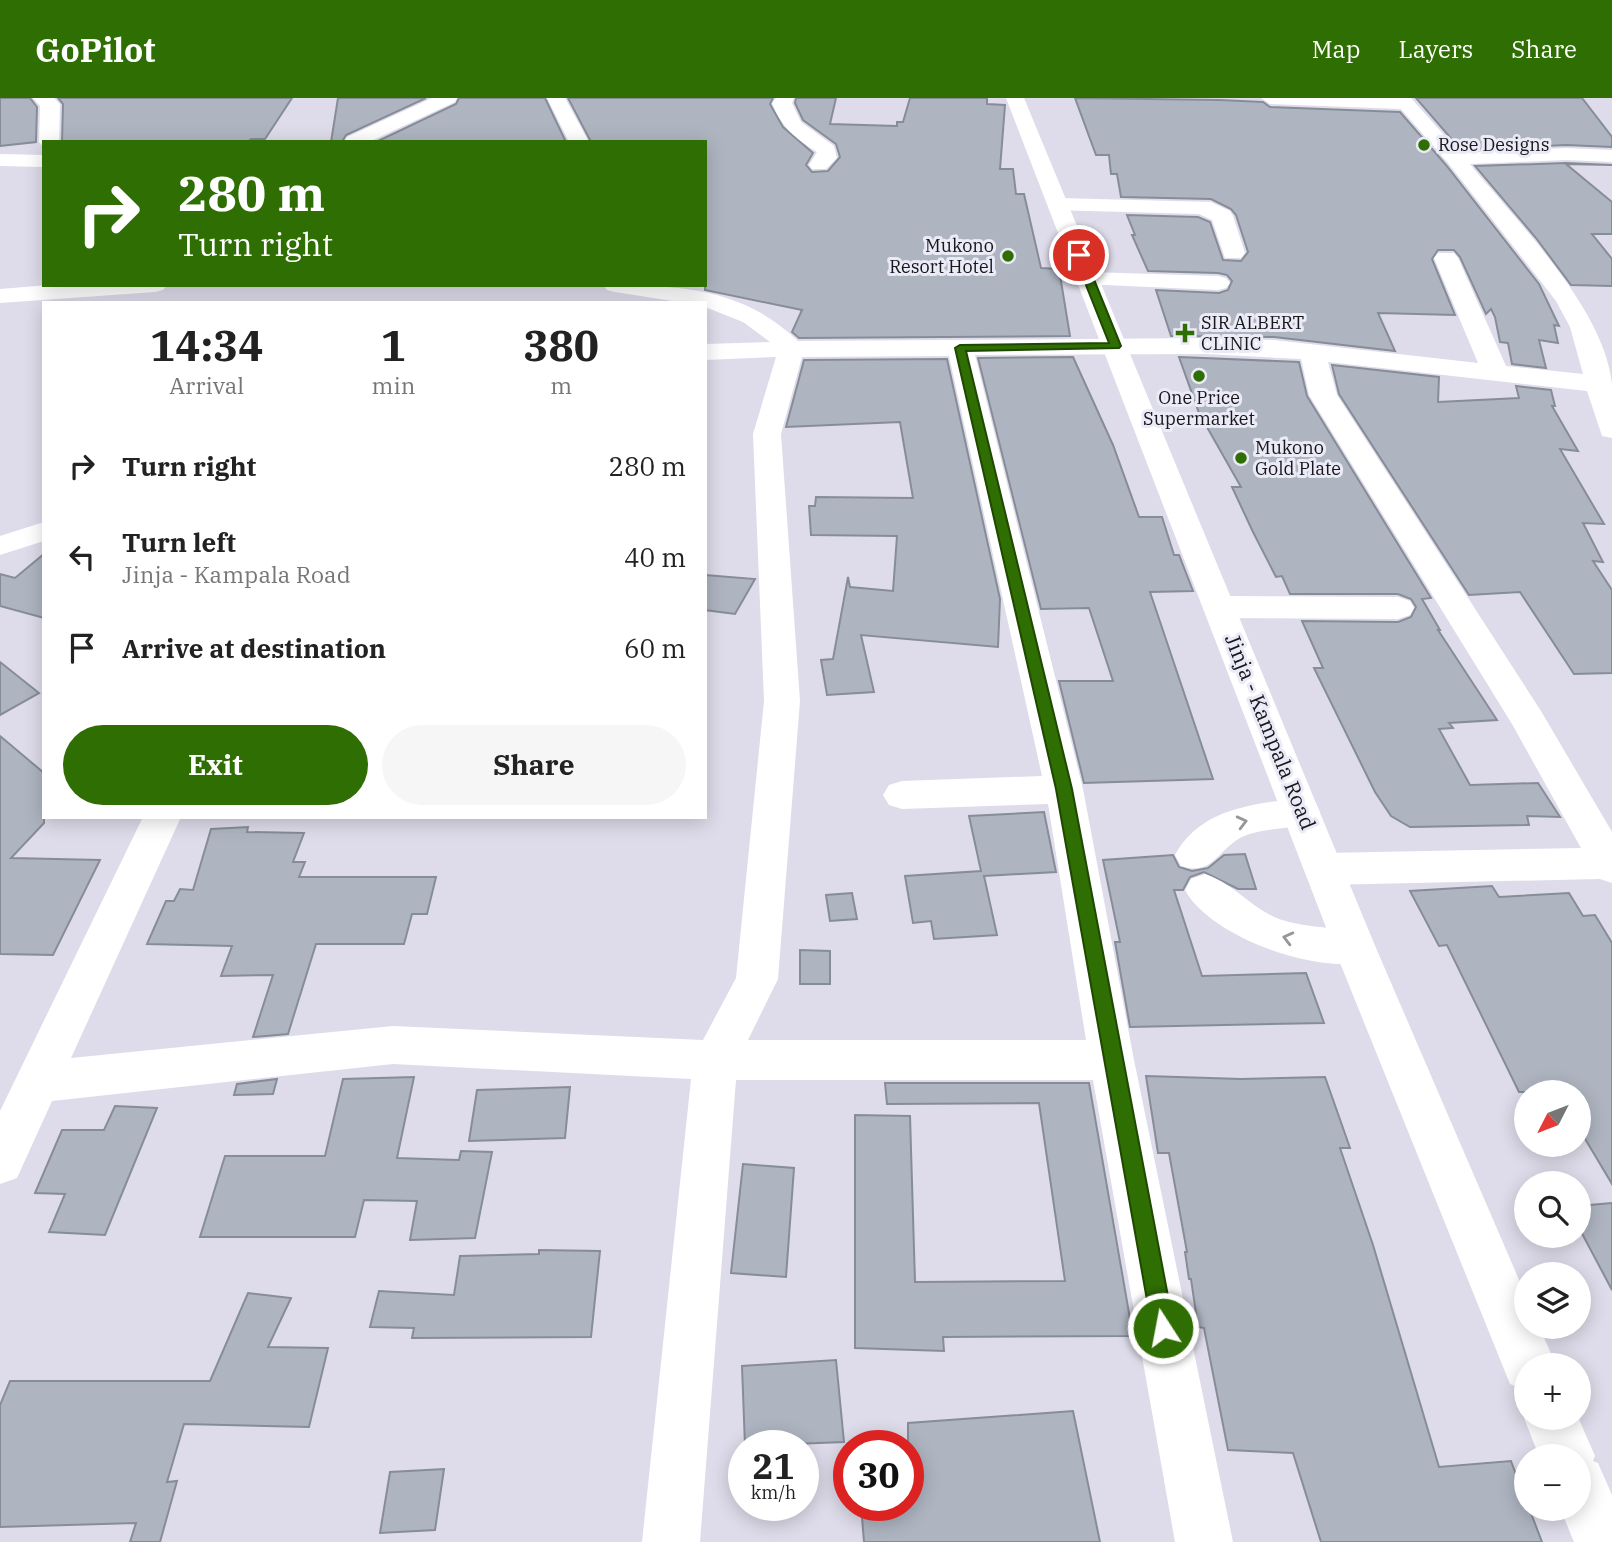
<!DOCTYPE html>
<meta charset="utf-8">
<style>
:root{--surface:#fff;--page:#f6f6f6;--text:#222;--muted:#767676;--accent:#2f6e02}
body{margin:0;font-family:"IBM Plex Serif",serif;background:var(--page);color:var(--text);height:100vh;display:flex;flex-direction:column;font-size:26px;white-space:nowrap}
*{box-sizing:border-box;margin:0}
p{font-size:23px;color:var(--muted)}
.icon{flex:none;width:38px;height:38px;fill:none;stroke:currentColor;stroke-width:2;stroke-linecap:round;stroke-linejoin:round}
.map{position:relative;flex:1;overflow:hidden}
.side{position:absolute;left:42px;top:203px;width:665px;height:518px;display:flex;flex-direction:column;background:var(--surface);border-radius:0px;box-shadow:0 4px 18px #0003}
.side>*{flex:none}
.banner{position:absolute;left:42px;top:42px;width:665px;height:147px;border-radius:0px;box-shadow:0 4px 18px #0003;background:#2f6e02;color:#fff;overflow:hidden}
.needle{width:46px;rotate:228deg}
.buttons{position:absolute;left:1514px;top:982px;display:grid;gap:14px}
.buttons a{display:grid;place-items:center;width:77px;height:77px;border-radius:50%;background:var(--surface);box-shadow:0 4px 18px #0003;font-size:35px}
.speed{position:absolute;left:728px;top:1332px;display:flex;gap:14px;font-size:35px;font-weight:700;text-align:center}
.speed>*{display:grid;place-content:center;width:91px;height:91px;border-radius:50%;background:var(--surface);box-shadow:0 4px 18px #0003;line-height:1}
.speed small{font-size:18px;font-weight:400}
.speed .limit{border:10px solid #d22;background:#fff;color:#111}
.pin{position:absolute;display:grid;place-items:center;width:60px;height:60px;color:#fff;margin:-30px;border:4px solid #fff;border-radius:50%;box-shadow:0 2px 7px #0007}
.me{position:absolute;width:77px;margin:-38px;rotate:349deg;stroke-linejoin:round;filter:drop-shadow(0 0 5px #0008)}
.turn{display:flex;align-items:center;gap:24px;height:147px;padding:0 21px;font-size:32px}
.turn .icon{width:91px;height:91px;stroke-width:2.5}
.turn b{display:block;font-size:49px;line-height:60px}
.eta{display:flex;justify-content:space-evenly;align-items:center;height:119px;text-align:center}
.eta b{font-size:42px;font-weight:700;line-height:49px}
.cta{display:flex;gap:14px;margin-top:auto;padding:14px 21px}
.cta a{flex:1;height:80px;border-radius:42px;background:var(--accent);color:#fff;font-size:28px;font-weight:700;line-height:80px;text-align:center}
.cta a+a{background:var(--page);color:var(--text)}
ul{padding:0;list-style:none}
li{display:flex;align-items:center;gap:21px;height:91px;padding:0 21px}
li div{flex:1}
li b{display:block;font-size:26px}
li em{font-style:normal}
header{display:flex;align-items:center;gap:42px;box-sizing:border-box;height:98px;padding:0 35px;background:var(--accent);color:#fff}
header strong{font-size:33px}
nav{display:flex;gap:38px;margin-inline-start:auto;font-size:24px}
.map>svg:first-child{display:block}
.building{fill:#aeb5c1;stroke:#878d98;stroke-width:2}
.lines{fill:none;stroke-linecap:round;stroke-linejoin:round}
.minor{fill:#fff;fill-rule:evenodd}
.highway{fill:#fff;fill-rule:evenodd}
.oneway{stroke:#979798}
.route{fill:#2f6e02;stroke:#1f4801;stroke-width:2}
.poi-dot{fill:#2f6e02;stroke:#ebeaf7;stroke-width:2.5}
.labels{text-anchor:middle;stroke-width:6;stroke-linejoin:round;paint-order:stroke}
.far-poi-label{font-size:18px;fill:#17171b;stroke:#ebeaf7;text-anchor:start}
.street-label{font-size:21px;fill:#17171b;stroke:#ebeaf7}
</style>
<header>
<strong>GoPilot</strong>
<nav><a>Map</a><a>Layers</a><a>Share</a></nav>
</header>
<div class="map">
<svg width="1612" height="1444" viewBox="0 0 1612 1444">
<rect width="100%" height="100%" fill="#dedcea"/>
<g class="building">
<polygon points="0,0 30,0 37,9 36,44 0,48"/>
<polygon points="58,0 292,0 265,41 251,41 248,44 62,44 63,6"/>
<polygon points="338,0 426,0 346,37 342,44 331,44"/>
<polygon points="459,0 545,0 566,44 376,44 456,6"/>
<polygon points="568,0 773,0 770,6 783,29 813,55 806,67 812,74 828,73 840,59 836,46 803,22 795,5 796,0 836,0 830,26 897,28 897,24 903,24 910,0 987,0 987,6 1005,7 1000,71 1013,71 1016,96 1024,96 1041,170 1059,171 1070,238 799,240 792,234 802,212 705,192 705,44 591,44"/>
<polygon points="1075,0 1220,2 1263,4 1270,9 1400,14 1446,67 1539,186 1559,228 1554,227 1558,245 1539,242 1546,270 1512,266 1508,245 1500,244 1495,219 1491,211 1486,216 1460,159 1454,152 1438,152 1432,161 1455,217 1378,215 1395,253 1274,239 1171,238 1156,192 1219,195 1228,192 1232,183 1227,177 1218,175 1148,173 1132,137 1135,137 1127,117 1198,119 1210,124 1223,162 1241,163 1248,154 1236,117 1231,111 1211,101 1121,99 1117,76 1111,76 1109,57 1096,57"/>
<polygon points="1416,0 1582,0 1612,39 1612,49 1566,47 1461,52"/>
<polygon points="1566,65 1612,67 1566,66 1612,104 1612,136 1592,136 1612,161 1612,188 1571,187 1536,140 1475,68"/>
<polygon points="1073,259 1113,347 1139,419 1162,419 1174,457 1179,457 1193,493 1150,494 1213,681 1084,685 1059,583 1113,583 1089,510 1041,511 978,260"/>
<polygon points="1179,259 1299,264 1307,298 1431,500 1422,501 1440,532 1438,532 1497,622 1449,625 1453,630 1439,631 1470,687 1538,685 1560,719 1527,718 1529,727 1410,729 1391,718 1375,694 1314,570 1323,570 1302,523 1398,524 1411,519 1416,509 1411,501 1398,496 1290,496 1282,478 1276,479 1253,434 1232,389 1241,389 1199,315"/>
<polygon points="947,261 1000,501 998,549 861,537 874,594 827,597 821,562 833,561 848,479 850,489 893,493 897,438 811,437 809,408 815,408 816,399 913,400 900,324 786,329 804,262"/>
<polygon points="1332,267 1439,279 1438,304 1519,300 1516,288 1551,292 1555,308 1552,308 1578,353 1560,351 1604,426 1583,425 1603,464 1593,463 1612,492 1612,575 1574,576 1520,494 1469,497 1339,296"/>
<polygon points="44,456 44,520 0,508 0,476 15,480"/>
<polygon points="705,477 755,481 735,516 705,512"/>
<polygon points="0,564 39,595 0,617"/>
<polygon points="0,638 44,675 44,725 11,760 100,762 53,857 0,856"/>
<polygon points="1044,714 1056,774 984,778 997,837 934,841 931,823 913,825 905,778 981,773 969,718"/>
<polygon points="248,729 247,734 304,735 293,764 305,764 299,779 436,779 427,816 412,816 404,846 316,846 288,936 253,939 273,877 221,878 232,848 147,846 166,803 174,803 180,791 193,792 211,731"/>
<polygon points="1245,756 1256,791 1238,791 1204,774 1190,779 1183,792 1174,792 1202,878 1306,875 1324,925 1130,929 1115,844 1120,844 1103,762 1173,757 1179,769 1192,773 1208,770 1224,757"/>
<polygon points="1492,788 1499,799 1569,795 1583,818 1595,817 1612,845 1612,1086 1578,1029 1578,994 1519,994 1447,847 1439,848 1410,793"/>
<polygon points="852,795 857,821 830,823 826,797"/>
<polygon points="800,852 830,853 830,886 800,886"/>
<polygon points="1146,978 1241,981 1325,979 1350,1050 1340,1050 1373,1147 1439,1369 1511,1363 1526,1403 1526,1410 1529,1410 1542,1444 1321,1444 1293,1355 1228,1352 1204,1230 1198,1229 1191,1181 1189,1181 1185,1154 1187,1154 1169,1055 1158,1055"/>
<polygon points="414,979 397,1060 459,1062 461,1053 492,1054 475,1140 410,1142 417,1103 364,1102 355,1139 200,1139 225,1058 325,1058 343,981"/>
<polygon points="277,981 273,996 234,997 237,986"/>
<polygon points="885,985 1089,985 1133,1238 943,1239 944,1253 855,1250 855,1017 910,1018 915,1184 1065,1183 1039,1005 887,1006"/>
<polygon points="570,989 565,1040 469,1043 477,992"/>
<polygon points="115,1008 157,1010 105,1137 49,1134 65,1096 35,1095 62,1032 104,1032"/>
<polygon points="743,1066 794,1070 786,1179 731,1175"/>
<polygon points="1612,1105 1612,1192 1578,1128 1578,1108"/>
<polygon points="539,1152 600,1153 591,1239 412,1240 414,1230 370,1229 379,1193 454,1197 460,1158 539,1156"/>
<polygon points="248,1195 291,1200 268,1249 328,1250 309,1329 184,1326 167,1384 177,1383 160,1444 130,1444 136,1425 0,1429 0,1307 10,1283 210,1283"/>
<polygon points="836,1262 844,1344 745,1348 742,1268"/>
<polygon points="1073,1313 1100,1444 864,1444 861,1407 908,1407 908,1325"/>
<polygon points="444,1371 435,1432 380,1435 390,1374"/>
</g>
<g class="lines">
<g class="minor">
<polygon points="33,0 54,0 60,6 59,44 44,44 44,49 39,44 40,8"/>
<polygon points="432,0 457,0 455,4 369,44 344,43 347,39"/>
<polygon points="547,0 565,0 589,44 569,44"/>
<path d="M776,0H794L792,5L801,24L834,48L837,60L826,71H812L809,67L817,54C796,41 781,29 772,5Z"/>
<path d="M1261,0H1411L1460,55L1566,50L1612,52V64L1566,62L1470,66C1518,125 1604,210 1612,286C1612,304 1612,323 1612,340L1602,338L1587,293L1328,264L1337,297L1541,613L1612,734V785L1600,781L1325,787L1311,782L1305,771L1311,760L1325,755L1581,750L1512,626L1309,297L1301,261L1205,256L975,257L1083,691L1134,962L1233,1444H1175L1093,982H736L700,1444H642L691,981L393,966L52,1003L17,1080L0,1086V1013L143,719H181L71,960L393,928L703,942L736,880L764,603L753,336L776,259L705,262V246L770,244L743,224L705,209V205H685L615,194L607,192L603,187C677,187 742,189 798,243L1205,240L1274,242L1478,265L1434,160L1438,155H1454L1458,160L1506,268L1583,276L1570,229L1556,203L1448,65L1401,11L1270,6ZM949,258L1042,678L902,683L889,687L883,697L889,707L902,711L1048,706L1086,942H748L778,881L800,603L781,336L802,259Z"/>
<polygon points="0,56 44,57 44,69 0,68"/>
<polygon points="1059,100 1211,104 1230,113 1233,118 1245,155 1241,160 1225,160 1212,122 1199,116 1051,112 1048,107 1051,102"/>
<polygon points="1089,174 1218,178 1226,180 1230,185 1226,190 1218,192 1081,186 1077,181 1081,176"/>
<polygon points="49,187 167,187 163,192 155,194 0,205 0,191"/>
<polygon points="44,424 44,443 0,457 0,438"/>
<polygon points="1221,498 1398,499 1410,503 1414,510 1410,517 1398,521 1221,520 1209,516 1205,509 1209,502"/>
<path d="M1301,700L1315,704L1320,714L1315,724C1291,732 1262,729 1240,740C1216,754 1212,778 1181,768L1175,757C1200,710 1254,706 1301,700Z"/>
<path d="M1205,776C1233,785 1251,810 1279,821C1308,831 1341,828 1370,838L1376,850L1370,862C1321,879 1210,839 1185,792L1191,781Z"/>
</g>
<g class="highway">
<polygon points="1006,0 1024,0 1376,850 1526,1198 1526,1228 1539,1228 1556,1267 1526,1267 1526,1292 1510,1286 1334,850"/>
<polygon points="1526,1314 1526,1320 1578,1319 1595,1358 1593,1363 1598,1365 1612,1397 1612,1444 1574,1444 1560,1410 1578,1410 1578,1358 1539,1358 1524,1320"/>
</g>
</g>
<defs><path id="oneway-chevron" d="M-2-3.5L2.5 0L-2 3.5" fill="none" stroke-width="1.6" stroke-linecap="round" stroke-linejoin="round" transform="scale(1.75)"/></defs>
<g class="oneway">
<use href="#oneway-chevron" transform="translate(1242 724) rotate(-14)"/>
<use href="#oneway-chevron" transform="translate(1288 840) rotate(-166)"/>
</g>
<polygon class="route" points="1079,154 1084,157 1121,248 1119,250 966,253 1072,691 1174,1230 1171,1238 1163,1241 1155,1238 1152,1230 1056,691 955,250 960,247 1109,245 1074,157"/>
<g class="poi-dot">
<circle cx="1424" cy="47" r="7"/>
<circle cx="1008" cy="158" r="7"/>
<path d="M1181.5 224.5h7v7h7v7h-7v7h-7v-7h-7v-7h7z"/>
<circle cx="1199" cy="278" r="7"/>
<circle cx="1241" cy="360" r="7"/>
</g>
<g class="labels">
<g class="far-poi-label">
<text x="1438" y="53">Rose Designs</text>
<text x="994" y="154" text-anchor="end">Mukono<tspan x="994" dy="21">Resort Hotel</tspan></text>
<text x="1201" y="231">SIR ALBERT<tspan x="1201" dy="21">CLINIC</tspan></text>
<text x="1199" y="306" text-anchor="middle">One Price<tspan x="1199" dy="21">Supermarket</tspan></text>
<text x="1255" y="356">Mukono<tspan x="1255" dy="21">Gold Plate</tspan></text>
</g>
<g class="street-label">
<text transform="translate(1270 634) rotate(68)" y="7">Jinja - Kampala Road</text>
</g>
</g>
</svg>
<div class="buttons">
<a><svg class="needle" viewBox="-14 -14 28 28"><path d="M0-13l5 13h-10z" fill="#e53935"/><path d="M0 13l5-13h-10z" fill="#767676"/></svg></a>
<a><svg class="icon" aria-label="search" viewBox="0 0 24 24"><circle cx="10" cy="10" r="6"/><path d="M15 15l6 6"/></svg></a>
<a><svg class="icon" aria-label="layers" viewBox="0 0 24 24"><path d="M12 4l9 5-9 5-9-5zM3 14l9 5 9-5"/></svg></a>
<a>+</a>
<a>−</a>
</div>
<div class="speed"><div>21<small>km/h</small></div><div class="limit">30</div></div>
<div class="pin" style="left:1079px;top:157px;background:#d93025"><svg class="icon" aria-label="arrive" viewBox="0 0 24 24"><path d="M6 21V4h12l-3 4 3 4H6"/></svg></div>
<svg class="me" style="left:1163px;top:1230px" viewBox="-20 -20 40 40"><circle r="17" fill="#2f6e02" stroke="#fff" stroke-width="3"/><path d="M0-11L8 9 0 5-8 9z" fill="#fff"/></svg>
<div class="banner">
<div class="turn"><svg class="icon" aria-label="right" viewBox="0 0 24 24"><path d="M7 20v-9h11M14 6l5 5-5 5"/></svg><div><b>280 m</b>Turn right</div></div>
</div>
<section class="side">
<div class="eta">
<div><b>14:34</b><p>Arrival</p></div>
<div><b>1</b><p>min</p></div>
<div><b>380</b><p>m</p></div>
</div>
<ul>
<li><svg class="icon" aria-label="right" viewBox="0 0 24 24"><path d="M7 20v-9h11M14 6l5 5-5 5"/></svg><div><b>Turn right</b></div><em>280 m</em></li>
<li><svg class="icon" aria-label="left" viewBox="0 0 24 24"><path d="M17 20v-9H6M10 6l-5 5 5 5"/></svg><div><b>Turn left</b><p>Jinja - Kampala Road</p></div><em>40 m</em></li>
<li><svg class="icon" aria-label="arrive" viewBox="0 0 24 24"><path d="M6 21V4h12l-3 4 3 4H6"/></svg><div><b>Arrive at destination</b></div><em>60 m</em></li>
</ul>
<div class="cta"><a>Exit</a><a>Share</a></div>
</section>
</div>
